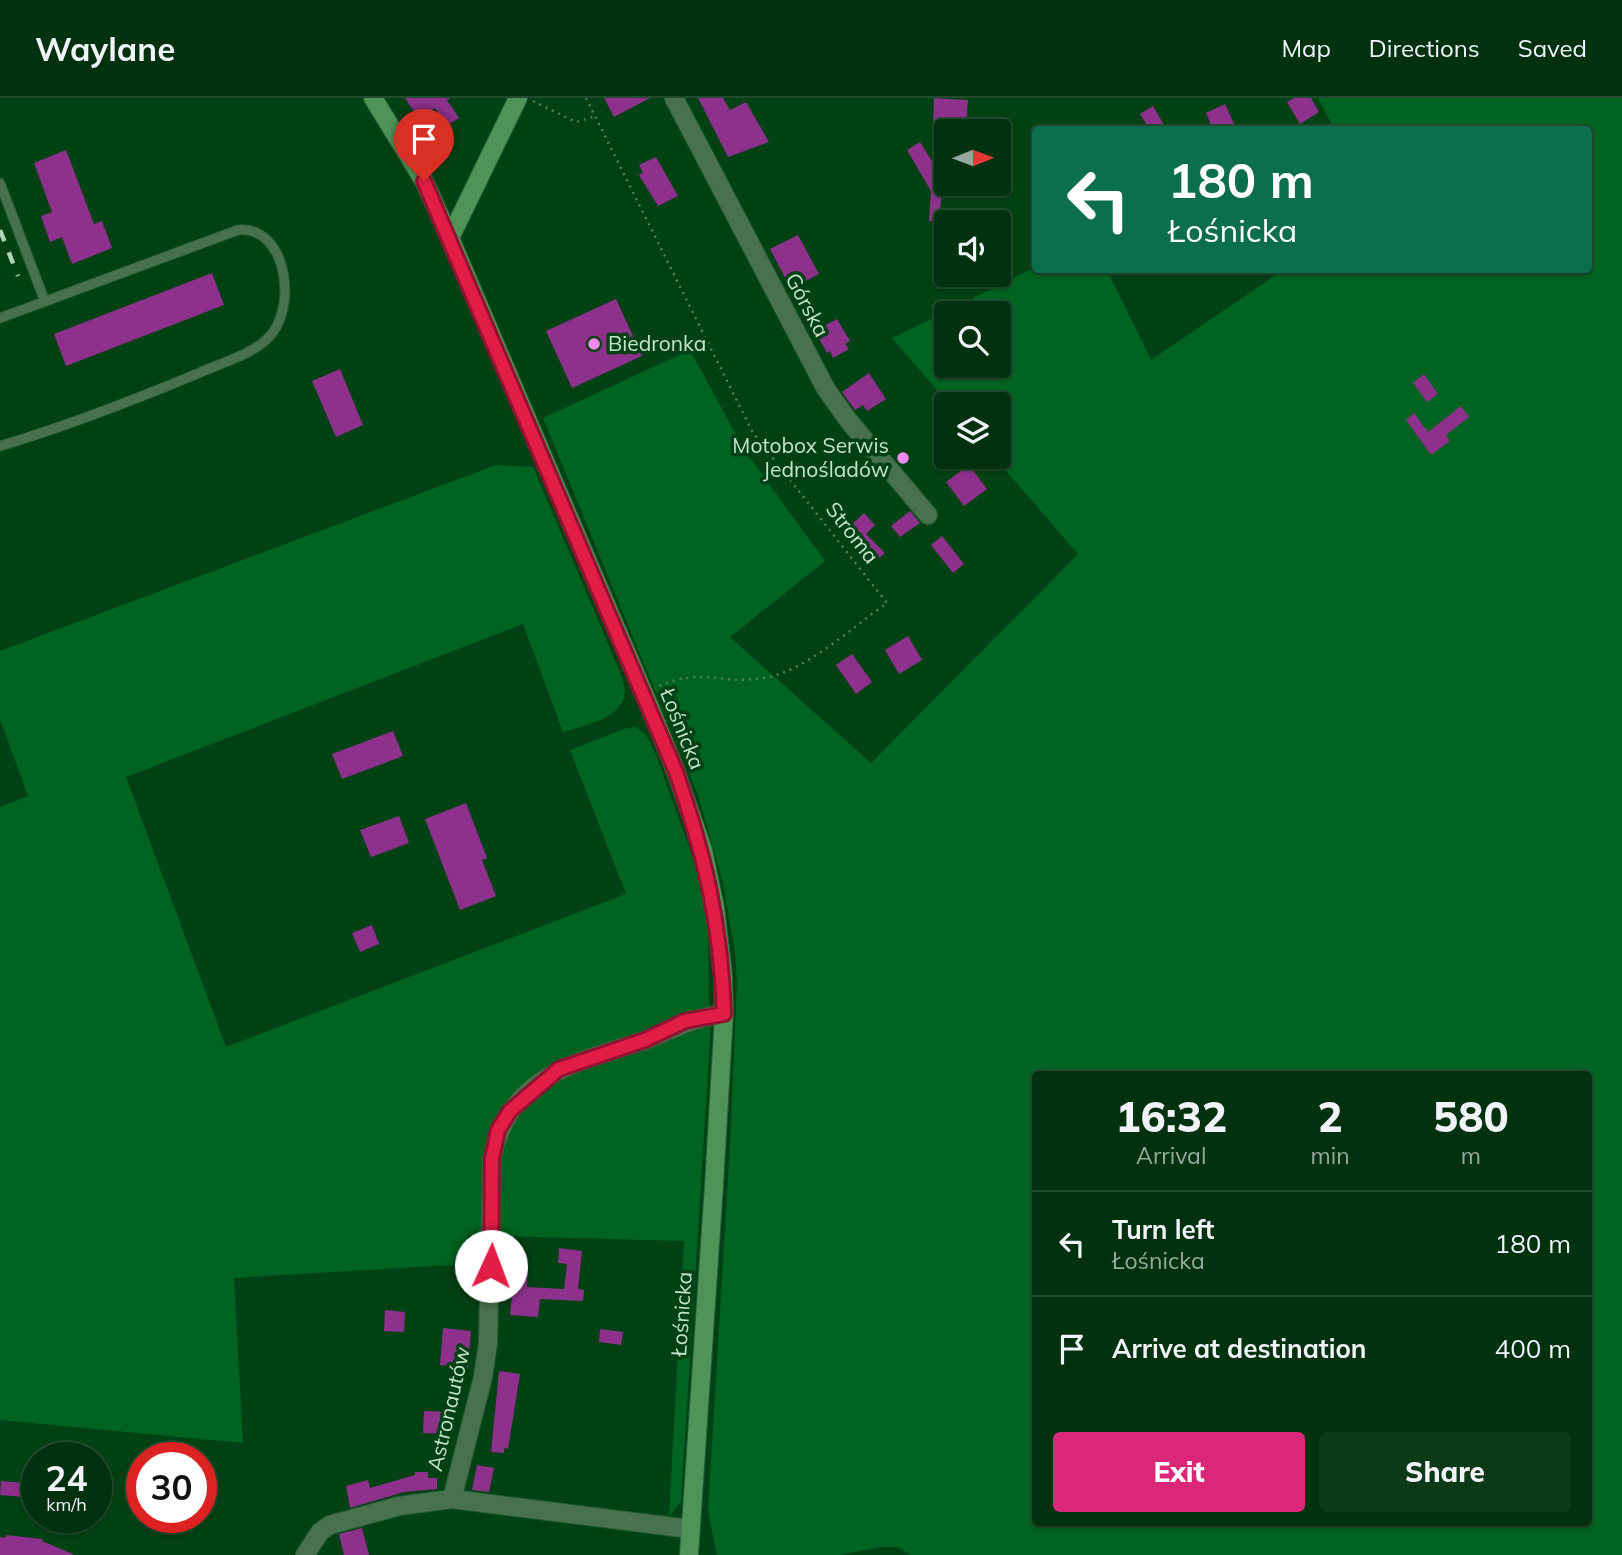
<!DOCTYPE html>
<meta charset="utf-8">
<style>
:root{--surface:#02310f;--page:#0c3918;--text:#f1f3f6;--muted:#96a99e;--line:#234c2f;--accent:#db2777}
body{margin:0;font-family:Mulish,sans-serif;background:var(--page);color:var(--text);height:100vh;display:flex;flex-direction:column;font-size:26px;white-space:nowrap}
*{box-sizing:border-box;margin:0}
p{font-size:23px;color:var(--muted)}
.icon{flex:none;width:38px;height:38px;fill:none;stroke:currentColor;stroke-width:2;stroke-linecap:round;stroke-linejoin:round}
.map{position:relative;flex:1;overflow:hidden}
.side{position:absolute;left:1032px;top:973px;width:560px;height:455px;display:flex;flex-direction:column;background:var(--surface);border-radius:7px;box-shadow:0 2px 5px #0004,0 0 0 2px var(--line)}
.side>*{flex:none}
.hud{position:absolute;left:1032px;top:28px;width:560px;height:147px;border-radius:7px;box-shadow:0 2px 5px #0004,0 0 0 2px var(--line);background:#0b6e4f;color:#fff;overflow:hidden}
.needle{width:46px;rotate:89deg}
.fabs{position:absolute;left:934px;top:21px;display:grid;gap:14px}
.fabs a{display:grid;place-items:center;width:77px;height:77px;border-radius:7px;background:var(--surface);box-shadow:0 2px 5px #0004,0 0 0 2px var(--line);font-size:35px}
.speed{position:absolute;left:21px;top:1344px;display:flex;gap:14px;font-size:35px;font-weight:700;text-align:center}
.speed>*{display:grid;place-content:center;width:91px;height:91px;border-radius:50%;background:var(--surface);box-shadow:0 2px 5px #0004,0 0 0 2px var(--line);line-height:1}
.speed small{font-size:18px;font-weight:400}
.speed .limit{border:10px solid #d22;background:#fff;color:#111}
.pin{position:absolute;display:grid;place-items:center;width:60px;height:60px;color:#fff;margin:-72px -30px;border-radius:50% 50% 50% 0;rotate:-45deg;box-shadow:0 0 7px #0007}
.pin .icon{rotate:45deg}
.me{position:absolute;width:77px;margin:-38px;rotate:2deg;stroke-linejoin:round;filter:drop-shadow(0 0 5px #0008)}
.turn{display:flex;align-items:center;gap:24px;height:147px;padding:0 21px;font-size:32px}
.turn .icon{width:91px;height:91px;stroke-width:2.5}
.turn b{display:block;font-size:49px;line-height:60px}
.eta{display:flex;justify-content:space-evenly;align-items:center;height:119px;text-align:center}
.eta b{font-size:42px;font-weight:800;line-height:49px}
.cta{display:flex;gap:14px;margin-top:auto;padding:14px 21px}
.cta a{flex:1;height:80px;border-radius:7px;background:var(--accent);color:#fff;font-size:28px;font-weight:800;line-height:80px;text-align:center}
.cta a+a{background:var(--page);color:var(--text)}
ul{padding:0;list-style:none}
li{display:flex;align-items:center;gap:21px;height:105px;padding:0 21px;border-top:2px solid var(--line)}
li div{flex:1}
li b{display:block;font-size:26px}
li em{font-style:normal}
header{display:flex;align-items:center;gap:42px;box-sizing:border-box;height:98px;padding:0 35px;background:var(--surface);border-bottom:2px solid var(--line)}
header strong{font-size:33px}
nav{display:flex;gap:38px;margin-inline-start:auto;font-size:24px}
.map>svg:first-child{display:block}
.green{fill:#006321;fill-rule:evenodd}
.building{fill:#8d318d}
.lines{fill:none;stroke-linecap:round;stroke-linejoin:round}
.lane-casing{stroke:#255e35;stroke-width:11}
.street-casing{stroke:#255e35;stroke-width:20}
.secondary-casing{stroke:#255e35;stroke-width:20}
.path{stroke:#4f805b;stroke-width:2.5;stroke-dasharray:2 5;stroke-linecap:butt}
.lane{stroke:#48724d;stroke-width:9}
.street{stroke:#48724d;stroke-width:18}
.secondary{stroke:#4e9458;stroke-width:18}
.rail{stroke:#b1d2b6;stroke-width:4.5;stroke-dasharray:12 12;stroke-linecap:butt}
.route-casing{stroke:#92132f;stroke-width:18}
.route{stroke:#e11d48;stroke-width:12}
.poi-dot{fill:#f38af2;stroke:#024114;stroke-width:2.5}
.labels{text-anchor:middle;stroke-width:7;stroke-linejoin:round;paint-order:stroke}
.street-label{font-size:21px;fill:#c6e3c9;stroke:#024114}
.poi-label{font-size:21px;fill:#c6e3c9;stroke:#024114;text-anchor:start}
</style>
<header>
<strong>Waylane</strong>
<nav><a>Map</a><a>Directions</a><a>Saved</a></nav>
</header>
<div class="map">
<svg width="1622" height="1457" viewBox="0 0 1622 1457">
<rect width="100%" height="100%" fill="#024114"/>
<g class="green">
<path d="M1318,0H1622V1457H911L898,1449H880L839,1457H717L708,1413L730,1047L737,885L735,855L723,785L699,700L543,320L690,252L745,353L825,463L730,539L871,665L1078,456L994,359H999V306H949L892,240L1036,169V172H1107L1151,262L1283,172H1589V32L1334,31ZM947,215H999V268H947ZM1036,976H1589V1424H1036Z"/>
<path d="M496,367L533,369L619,572C621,578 625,587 625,594C623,621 583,628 563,634L523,526L126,679L226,949L626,796L570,652L624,631L636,629L646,637L656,657L698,774L708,818L709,910L563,965L504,1012L485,1137H468L467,1166L234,1180L243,1345L0,1322V709L28,698L0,621V553Z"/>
<polygon points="711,926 681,1403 669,1419 684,1143 497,1138 499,1066 506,1030 542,989 596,961"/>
</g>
<g class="building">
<polygon points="405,0 451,0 447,2 459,20 446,28 435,10 419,21"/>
<polygon points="604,0 650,0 614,19"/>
<polygon points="698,0 723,0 730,12 746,4 769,44 728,59"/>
<polygon points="934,0 968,2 966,31 933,29"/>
<polygon points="1294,0 1311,0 1319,14 1300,26 1287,4"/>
<polygon points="1225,6 1237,32 1213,32 1206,15"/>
<polygon points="1153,8 1167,32 1150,32 1140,16"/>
<polygon points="920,44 940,76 947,77 947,94 942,93 939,123 929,123 931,93 907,52"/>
<polygon points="66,52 94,126 102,123 112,150 72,166 62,139 50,144 41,118 52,114 34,65"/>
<polygon points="656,59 678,98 658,108 639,77 643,75 639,67"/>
<polygon points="798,137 819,176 791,191 770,151"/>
<polygon points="212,175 224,207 66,268 54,236"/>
<polygon points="616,201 642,258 572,290 546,233"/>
<polygon points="837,221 850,243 845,246 849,251 833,260 830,253 827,255 815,233"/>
<polygon points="340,271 363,327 336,339 312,283"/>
<polygon points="869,275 886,301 867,313 863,307 855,312 842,294"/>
<polygon points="1424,276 1438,296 1427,304 1413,285"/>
<polygon points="1461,308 1469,319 1446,337 1450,343 1431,357 1406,322 1414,315 1428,334"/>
<polygon points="969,367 987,391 964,408 946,384"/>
<polygon points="910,413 920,425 900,439 891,428"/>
<polygon points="864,415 875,427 866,436 885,455 875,464 845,433"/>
<polygon points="942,438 964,466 953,475 931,447"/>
<polygon points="908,538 922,562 899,576 885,552"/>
<polygon points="852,556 872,584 856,596 836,567"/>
<polygon points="393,633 403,658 342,681 332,656"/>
<polygon points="466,705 487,760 482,762 496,798 460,812 425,721"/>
<polygon points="399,718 409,745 371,759 360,732"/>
<polygon points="372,827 379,846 360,854 352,835"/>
<polygon points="559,1150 582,1153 578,1191 584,1192 583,1203 540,1201 538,1219 510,1217 513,1189 505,1188 506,1165 528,1167 527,1189 564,1191 567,1166 558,1165"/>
<polygon points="385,1212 405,1214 404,1234 384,1233"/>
<polygon points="443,1230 471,1233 468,1270 440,1267"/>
<polygon points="600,1231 623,1234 621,1247 599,1244"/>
<polygon points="499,1273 520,1276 508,1351 504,1350 504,1355 491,1354"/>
<polygon points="424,1313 449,1314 448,1336 423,1335"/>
<polygon points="477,1367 494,1370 489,1394 472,1392"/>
<polygon points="415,1374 428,1374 428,1380 437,1380 437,1391 404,1394 350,1410 346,1388 368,1382 370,1390 415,1377"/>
<polygon points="1,1383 37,1386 37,1400 0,1397"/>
<polygon points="362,1430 369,1457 344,1457 339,1436"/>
<polygon points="6,1437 42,1441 42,1443 75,1457 0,1457 0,1439 5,1440"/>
</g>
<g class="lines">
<g class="lane-casing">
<g id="lane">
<polyline points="0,85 44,201"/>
<path d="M0,220L238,132C288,127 299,214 266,242C248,258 221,265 199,275C134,302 68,328 0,348"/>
</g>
</g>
<g class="street-casing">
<g id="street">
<polyline points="674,0 826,291 848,322 928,417"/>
<path d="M452,1401L483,1279L488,1245L492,1060C509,978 574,965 643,943C671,933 693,919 724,916"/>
<polyline points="305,1457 320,1434 330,1427 399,1408 452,1401 690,1431"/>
</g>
</g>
<g class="secondary-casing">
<g id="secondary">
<polyline points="373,0 424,83 450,140 650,610 676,674 703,752 715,809 723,878 724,916 714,1087 689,1457"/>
<polyline points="450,140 518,0"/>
</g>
</g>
<g class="path">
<path d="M586,0L753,335L887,505C853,529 804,574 764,580C722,587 703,569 659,588"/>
<polyline points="533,3 576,24 596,18"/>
</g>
<use href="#lane" class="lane"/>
<use href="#street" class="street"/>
<use href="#secondary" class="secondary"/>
<polyline class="rail" points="0,132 18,178"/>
</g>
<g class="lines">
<g class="route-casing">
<path id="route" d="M424,83L676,674C705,758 721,826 724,916L685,923L645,942L559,971L510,1013L498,1032L492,1060L491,1168"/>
</g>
<use href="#route" class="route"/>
</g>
<g class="poi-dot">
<circle cx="594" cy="246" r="7"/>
<circle cx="903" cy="360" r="7"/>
</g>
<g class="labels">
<g class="street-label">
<text transform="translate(807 207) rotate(62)" y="7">Górska</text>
<text transform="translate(852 435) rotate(52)" y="7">Stroma</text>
<text transform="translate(682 631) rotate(68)" y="7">Łośnicka</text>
<text transform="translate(682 1216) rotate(-86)" y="7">Łośnicka</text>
<text transform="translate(449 1311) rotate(-77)" y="7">Astronautów</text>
</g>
<g class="poi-label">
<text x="608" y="253">Biedronka</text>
<text x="889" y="355" text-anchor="end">Motobox Serwis<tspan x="889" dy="24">Jednośladów</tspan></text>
</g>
</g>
</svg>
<div class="fabs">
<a><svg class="needle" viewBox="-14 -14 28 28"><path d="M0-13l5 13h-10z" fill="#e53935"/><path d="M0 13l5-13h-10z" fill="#96a99e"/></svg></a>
<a><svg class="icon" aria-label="sound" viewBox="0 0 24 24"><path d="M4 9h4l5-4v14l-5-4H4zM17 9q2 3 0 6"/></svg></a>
<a><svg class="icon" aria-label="search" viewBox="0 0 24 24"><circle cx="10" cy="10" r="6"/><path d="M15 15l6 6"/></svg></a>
<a><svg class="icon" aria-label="layers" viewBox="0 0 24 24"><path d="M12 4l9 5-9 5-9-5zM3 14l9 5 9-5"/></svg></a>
</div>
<div class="speed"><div>24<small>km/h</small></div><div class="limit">30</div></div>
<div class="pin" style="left:424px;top:83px;background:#d93025"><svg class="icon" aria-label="arrive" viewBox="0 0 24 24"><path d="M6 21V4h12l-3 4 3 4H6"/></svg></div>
<svg class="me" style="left:491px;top:1168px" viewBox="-20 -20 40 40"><circle r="19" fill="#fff"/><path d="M0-13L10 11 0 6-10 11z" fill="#e11d48"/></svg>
<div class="hud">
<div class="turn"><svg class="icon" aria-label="left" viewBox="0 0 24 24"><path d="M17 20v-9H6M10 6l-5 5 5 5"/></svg><div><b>180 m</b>Łośnicka</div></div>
</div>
<section class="side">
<div class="eta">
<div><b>16:32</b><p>Arrival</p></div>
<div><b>2</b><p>min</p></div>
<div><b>580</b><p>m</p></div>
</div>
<ul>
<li><svg class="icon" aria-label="left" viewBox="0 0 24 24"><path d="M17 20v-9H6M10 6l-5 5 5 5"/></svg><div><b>Turn left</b><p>Łośnicka</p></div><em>180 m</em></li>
<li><svg class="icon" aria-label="arrive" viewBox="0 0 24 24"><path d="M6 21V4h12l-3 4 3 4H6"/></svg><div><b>Arrive at destination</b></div><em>400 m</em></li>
</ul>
<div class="cta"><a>Exit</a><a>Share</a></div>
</section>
</div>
